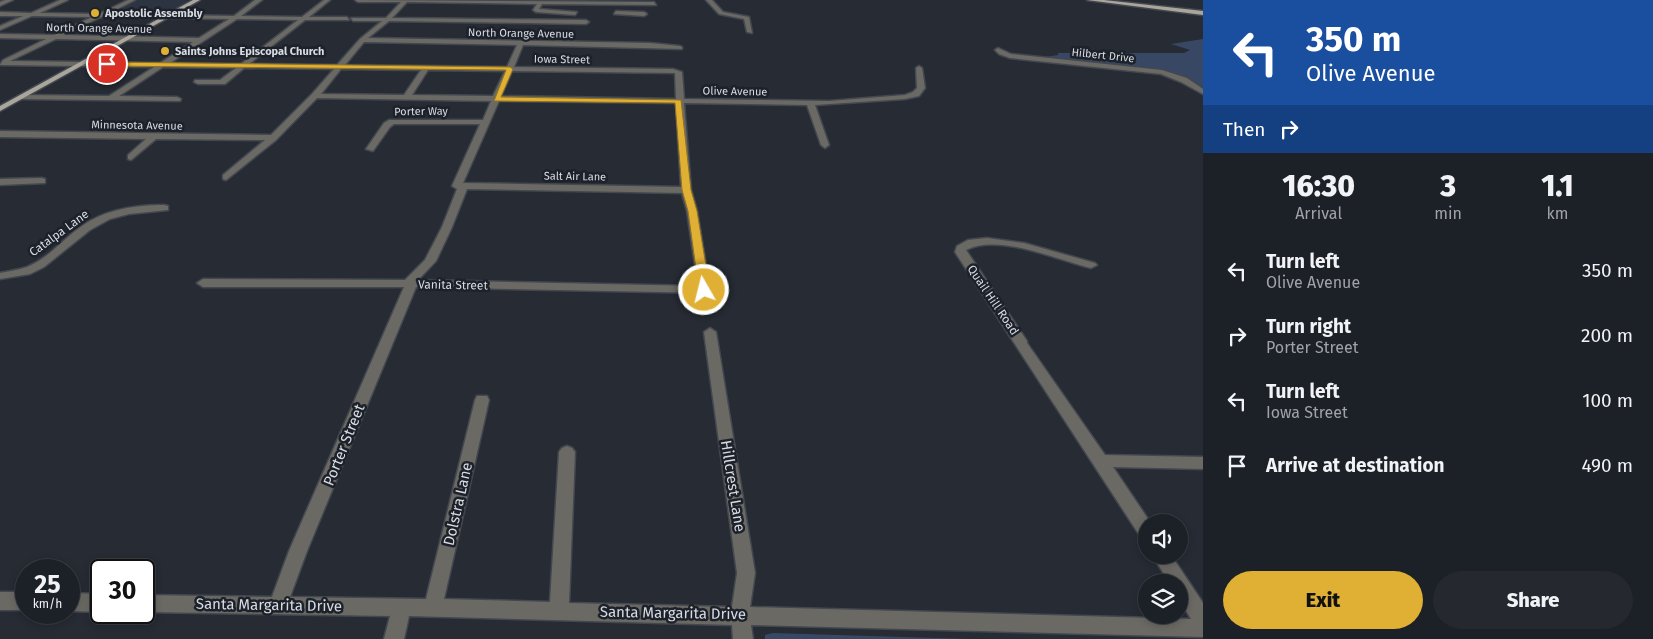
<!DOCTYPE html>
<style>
:root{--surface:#1c2027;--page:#25282f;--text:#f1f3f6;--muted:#a0a3a7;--line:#3a3e44;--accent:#dfb034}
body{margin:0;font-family:"Fira Sans",sans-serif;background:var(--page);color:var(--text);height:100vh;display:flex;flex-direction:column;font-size:19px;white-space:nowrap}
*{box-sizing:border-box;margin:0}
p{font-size:16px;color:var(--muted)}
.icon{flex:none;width:28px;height:28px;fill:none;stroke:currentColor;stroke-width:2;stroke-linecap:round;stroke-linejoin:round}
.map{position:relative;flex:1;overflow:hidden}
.panel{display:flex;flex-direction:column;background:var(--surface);width:450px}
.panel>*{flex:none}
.hud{background:#1a4fa0;color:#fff;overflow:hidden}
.tools{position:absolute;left:1138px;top:514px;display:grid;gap:10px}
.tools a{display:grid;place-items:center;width:50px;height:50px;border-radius:50%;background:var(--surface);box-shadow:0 2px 8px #0003,0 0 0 1px var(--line);font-size:25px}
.speed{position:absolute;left:15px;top:559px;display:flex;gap:10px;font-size:25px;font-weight:700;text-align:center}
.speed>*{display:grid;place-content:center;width:65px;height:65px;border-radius:50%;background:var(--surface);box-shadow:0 2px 8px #0003,0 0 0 1px var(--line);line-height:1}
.speed small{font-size:12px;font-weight:400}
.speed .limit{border:2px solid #111;border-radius:8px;background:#fff;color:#111}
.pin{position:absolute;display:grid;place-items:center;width:42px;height:42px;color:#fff;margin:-21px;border:2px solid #fff;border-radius:50%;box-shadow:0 1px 5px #0007}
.me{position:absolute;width:55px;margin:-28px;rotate:352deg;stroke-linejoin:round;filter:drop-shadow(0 0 4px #0008)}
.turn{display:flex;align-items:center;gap:18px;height:105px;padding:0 20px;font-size:22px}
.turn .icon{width:65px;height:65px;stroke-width:2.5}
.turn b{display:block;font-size:35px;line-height:42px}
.then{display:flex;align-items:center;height:48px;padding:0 20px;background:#0003;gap:10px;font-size:19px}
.eta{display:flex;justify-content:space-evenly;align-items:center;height:85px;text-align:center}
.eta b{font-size:30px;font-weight:800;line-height:35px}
.action{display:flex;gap:10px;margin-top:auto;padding:10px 20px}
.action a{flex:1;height:58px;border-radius:30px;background:var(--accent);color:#111;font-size:20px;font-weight:800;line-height:58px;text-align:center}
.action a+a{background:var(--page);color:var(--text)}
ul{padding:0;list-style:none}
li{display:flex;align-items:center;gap:15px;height:65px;padding:0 20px}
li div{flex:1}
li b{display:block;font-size:19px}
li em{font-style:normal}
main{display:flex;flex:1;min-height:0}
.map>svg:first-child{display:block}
.built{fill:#2c3442}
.green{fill:#384763}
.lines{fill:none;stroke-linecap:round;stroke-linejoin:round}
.minor-casing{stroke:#424750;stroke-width:3}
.major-casing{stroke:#424750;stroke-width:3}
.minor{fill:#6b6963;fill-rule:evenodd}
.major{fill:#aba69c;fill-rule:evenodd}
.route{fill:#dfb034;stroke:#917222}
.poi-dot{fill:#dfb034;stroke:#1c212a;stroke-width:2}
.labels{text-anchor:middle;stroke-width:5;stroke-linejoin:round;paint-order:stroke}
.far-poi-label{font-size:11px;font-weight:bold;fill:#d8dbe2;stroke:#1c212a;text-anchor:start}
.far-street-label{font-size:11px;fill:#d8dbe2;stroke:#1c212a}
.street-label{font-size:12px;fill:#d8dbe2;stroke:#1c212a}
.near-street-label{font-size:15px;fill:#d8dbe2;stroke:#1c212a}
</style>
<main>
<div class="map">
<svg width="1203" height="639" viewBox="0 0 1203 639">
<rect width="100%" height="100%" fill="#262b34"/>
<polygon class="built" points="136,0 185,0 188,1 163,15 106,15"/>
<g class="green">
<polygon points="1203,39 1203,88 1185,79 1158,70 1045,57 1058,55 1058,53 1184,53 1190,50 1171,44"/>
<polygon points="773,633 970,639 765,639 765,635"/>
</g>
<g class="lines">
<g class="minor-casing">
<g id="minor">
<polygon points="5,0 13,0 0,6 0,2"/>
<path d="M60,0H68L40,13L99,14L128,0H135L108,14L234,16L255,0H262L241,16L302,17L324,0H330L309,17H347L349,20H305L249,64L337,65L360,39L382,21H353L351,18H386L401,2H358L355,0L654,2L656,5L542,4L539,9L577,12L575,15L536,12L533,10L537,4L407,2L392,18L586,20L589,22L586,24L389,21L368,38L650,43L680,46L682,47V49L523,45L514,67L673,69L682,72L684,99L829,101L905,95L913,92L917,88L916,68L919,66L922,68L925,88L919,96L905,99L815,105L829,145L825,148L821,145L807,105L684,103L691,190L697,211L710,290L708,293L416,287L307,551L290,597L426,599L475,400L477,396H487L489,400L444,599L550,602L559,452L562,448L567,446L572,448L575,452L569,603L732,607L737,573L704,332L710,328L716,332L755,573L750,607L1191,619L1179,599V582H1169L1152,555H1171L1203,603V637L751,625L753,639H733L732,625L409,616L404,639H384L390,616L144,612V595L272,597L289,551L404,287H203L197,283L203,279L405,280L425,260L442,227L457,189L452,186L480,124H394L390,127L373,151L366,149L384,123L389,120H483L491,101L317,98L276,140L226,180L223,179V175L265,140L156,139L131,160L128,159V155L146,139L0,137V131L271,135L312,94L334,69L244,68L225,84H198L194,82L195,80H220L236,68L163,67L119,96L177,97L181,99L180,101L19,99L18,97L22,95L109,96L154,67L0,65L3,60L46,39L0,38V34L54,35L92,17L32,16L0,30V26L23,16H0V12L31,13ZM101,17L229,19L199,38L63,35ZM237,19L298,20L241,64L170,63ZM56,39L193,42L160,63L10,61ZM364,42L517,45L507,67L345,65ZM341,69L421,70L404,95L321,94ZM428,70L505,71L493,96L412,95ZM512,71L675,73L676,99L501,96ZM499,101L676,103L681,187L463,183ZM467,189L682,193L687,211L698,286L418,280L436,261L452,227Z"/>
<polygon points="706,0 712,0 723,12 749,17 752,33 747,32 744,19 719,14"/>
<polygon points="616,11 644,12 647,14 644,16 614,14"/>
<polygon points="998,48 1011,54 1162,70 1187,78 1203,89 1203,94 1181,82 1161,74 1010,58 999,54 995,50"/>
<polygon points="42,178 45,179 45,183 0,185 0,179"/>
<path d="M164,205L168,206V210L129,214L110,219L90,230L44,267L30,274L0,279V273C9,271 18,270 27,267C49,258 63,239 82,226C106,209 136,205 164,205Z"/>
<path d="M987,238L1024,243L1095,263L1097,265L1091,268C1057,260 999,233 966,250L1027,341V343L1105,455L1203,457V469L1113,467L1150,522H1146V538L1140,536L955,252L957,246L968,240Z"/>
<rect x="0" y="592" width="26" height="18"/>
<polygon points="69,593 101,594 101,612 69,611"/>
</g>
</g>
<g class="major-casing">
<g id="major">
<polygon points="193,0 200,0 0,111 0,106"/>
<polygon points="1087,0 1104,0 1203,11 1203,15"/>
</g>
</g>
<use href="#minor" class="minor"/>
<use href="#major" class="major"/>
</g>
<polygon class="route" points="107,62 510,67 513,69 501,97 681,100 691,190 697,211 710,290 704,293 699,290 688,211 682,190 675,103 494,101 506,70 105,66 104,64"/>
<g class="poi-dot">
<circle cx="95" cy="13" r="5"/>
<circle cx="165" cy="51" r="5"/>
</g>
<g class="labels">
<g class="far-poi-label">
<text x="105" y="17">Apostolic Assembly</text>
<text x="175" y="55">Saints Johns Episcopal Church</text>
</g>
<g class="far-street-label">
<text transform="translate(99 28) rotate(1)" y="4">North Orange Avenue</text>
<text transform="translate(521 33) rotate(1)" y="4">North Orange Avenue</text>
<text transform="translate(1103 55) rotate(6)" y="4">Hilbert Drive</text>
<text transform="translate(562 59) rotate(1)" y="4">Iowa Street</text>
<text transform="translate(735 91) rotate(1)" y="4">Olive Avenue</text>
<text transform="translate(421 111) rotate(-1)" y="4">Porter Way</text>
<text transform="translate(137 125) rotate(1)" y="4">Minnesota Avenue</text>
<text transform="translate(575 176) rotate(1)" y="4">Salt Air Lane</text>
</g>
<g class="street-label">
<text transform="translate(59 233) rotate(-36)" y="4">Catalpa Lane</text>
<text transform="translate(453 285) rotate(1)" y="4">Vanita Street</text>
<text transform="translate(993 300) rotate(56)" y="4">Quail Hill Road</text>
</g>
<g class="near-street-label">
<text transform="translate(344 445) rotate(-68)" y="5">Porter Street</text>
<text transform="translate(733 486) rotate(81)" y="5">Hillcrest Lane</text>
<text transform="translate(458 504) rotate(-77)" y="5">Dolstra Lane</text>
<text transform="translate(269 605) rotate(1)" y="5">Santa Margarita Drive</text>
<text transform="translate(673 613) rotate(1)" y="5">Santa Margarita Drive</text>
</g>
</g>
</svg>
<div class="tools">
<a><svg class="icon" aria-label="sound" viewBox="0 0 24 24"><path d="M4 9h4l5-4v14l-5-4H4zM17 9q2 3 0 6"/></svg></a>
<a><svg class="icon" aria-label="layers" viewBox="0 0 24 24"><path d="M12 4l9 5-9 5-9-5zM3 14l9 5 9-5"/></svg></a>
</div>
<div class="speed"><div>25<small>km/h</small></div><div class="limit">30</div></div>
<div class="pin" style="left:107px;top:64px;background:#d93025"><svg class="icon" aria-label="arrive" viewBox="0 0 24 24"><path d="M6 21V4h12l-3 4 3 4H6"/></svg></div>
<svg class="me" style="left:704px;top:290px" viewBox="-20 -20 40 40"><circle r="17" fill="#dfb034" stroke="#fff" stroke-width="3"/><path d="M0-11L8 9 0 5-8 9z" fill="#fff"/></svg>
</div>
<section class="panel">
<div class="hud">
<div class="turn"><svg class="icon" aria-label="left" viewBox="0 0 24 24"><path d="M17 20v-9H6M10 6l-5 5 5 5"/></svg><div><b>350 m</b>Olive Avenue</div></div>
<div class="then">Then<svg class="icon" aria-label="right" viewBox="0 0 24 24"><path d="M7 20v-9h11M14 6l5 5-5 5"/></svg></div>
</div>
<div class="eta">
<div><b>16:30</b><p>Arrival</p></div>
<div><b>3</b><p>min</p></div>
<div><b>1.1</b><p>km</p></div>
</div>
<ul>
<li><svg class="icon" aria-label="left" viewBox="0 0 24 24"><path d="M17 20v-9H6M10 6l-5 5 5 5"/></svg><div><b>Turn left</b><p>Olive Avenue</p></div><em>350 m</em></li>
<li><svg class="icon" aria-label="right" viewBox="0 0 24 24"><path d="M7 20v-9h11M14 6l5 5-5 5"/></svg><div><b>Turn right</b><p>Porter Street</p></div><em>200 m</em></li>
<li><svg class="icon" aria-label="left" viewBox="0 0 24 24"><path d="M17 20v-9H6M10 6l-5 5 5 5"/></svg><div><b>Turn left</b><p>Iowa Street</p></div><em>100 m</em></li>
<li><svg class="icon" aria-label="arrive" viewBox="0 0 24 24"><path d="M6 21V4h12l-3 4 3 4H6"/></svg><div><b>Arrive at destination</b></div><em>490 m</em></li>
</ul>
<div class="action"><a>Exit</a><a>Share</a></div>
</section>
</main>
